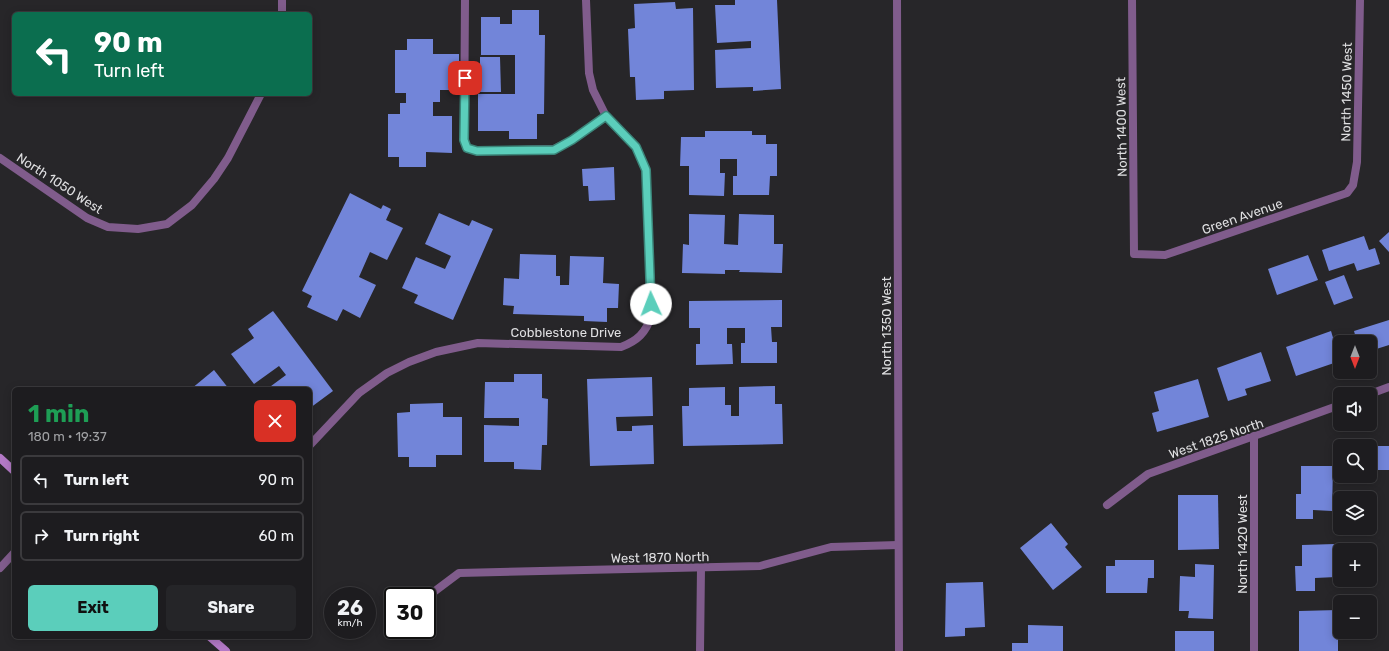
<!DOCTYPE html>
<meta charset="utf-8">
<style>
:root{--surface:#1d1c1f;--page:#252528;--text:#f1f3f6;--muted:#a0a1a4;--line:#3b3a3d;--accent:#5bcebb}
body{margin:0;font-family:Rubik,sans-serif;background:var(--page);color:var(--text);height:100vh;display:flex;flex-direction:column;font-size:15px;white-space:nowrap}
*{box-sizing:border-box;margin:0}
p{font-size:13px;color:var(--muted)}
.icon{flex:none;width:22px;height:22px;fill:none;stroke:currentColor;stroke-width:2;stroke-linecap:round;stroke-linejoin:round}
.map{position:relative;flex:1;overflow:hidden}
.side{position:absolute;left:12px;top:387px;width:300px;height:252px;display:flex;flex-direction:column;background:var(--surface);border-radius:6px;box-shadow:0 2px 10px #0003,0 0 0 1px var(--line)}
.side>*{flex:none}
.guide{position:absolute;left:12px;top:12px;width:300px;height:84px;border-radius:6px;box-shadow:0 2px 10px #0003,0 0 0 1px var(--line);background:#0b6e4f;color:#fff;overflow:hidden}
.needle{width:26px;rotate:180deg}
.tools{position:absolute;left:1333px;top:335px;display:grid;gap:8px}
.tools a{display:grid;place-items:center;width:44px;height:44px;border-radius:6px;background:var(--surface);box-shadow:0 2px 10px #0003,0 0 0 1px var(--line);font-size:20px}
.speed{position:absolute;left:324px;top:587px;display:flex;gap:8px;font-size:20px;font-weight:700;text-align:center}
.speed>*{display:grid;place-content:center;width:52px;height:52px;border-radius:50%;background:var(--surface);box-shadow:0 2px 10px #0003,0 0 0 1px var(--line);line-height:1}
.speed small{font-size:10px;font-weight:400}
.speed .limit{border:2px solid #111;border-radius:6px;background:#fff;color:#111}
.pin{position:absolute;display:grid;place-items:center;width:34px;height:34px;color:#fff;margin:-17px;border-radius:8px;box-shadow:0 2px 6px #0006}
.me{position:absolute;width:44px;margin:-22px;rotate:358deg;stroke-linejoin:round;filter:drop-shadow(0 0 3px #0008)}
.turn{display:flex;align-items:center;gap:14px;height:84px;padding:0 16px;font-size:18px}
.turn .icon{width:52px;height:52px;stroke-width:2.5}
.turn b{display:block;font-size:28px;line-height:34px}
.round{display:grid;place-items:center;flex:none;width:42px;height:42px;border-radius:6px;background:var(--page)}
.headline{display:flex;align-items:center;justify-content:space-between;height:68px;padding:0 16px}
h1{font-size:24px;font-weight:700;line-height:30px;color:#1e9e55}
.cta{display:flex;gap:8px;margin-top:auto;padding:8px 16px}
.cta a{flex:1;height:46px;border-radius:6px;background:var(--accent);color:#111;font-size:16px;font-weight:700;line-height:46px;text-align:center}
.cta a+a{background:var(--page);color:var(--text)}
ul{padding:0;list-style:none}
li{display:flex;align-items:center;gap:12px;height:50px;margin:0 8px 6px;padding:0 8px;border:2px solid var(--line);border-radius:6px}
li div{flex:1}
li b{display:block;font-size:15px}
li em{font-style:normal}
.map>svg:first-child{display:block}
.building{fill:#7285d9}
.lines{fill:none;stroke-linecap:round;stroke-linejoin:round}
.street{stroke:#805c8c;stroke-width:8}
.secondary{stroke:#b379c6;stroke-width:8}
.route-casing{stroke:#3b867a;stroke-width:10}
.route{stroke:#5bcebb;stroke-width:7}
.labels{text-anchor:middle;stroke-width:4;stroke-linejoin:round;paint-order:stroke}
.street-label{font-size:13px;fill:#dfdfe1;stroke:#272629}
</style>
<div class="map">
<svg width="1389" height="651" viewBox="0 0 1389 651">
<rect width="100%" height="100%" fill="#272629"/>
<g class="building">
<polygon points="735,0 777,0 781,89 753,91 753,87 716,88 715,50 751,48 751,41 717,43 715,5 735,5"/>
<polygon points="675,2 676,9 693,8 694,90 664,91 664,99 636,100 635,77 630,77 628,29 635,28 634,4"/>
<polygon points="512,10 539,10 539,35 545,35 544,114 537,114 537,139 509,139 509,131 478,131 478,94 515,94 515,55 481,55 481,17 500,17 500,24 512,24"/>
<polygon points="407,39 433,39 433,54 459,54 459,90 440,90 440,102 433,102 433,116 452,116 452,153 426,152 426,167 399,167 399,157 388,157 388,114 400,114 400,103 406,103 406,93 395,93 395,50 407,50"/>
<polygon points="480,57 500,57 501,92 480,92"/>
<polygon points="705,131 752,131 752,135 766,135 766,144 777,144 777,176 770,176 769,195 733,195 733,176 737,176 737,159 720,159 720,173 725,173 724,196 689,195 689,166 680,166 681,137 705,137"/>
<polygon points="614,167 615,200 589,201 588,186 583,186 582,169"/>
<polygon points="350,193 381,209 383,205 391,209 386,220 403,228 387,260 370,252 359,277 376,285 360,318 343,309 337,321 307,307 312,296 302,291"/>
<polygon points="439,213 469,226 472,220 493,229 453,320 414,303 418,295 402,288 416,257 445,269 451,256 425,244"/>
<polygon points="689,214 725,215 724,244 738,245 739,214 774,215 774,244 783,244 782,273 739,272 740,270 725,270 725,274 682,273 683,244 689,245"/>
<polygon points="1389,232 1389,252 1379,241"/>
<polygon points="1364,236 1369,250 1375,248 1380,264 1357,271 1354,263 1329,271 1322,250"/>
<polygon points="520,254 556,255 556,276 560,276 560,285 569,285 570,256 604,257 603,283 619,284 618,308 607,308 607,322 584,321 584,316 513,314 514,306 503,305 504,278 519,279"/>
<polygon points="1308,255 1318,280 1277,295 1268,269"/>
<polygon points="1344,275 1353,298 1334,305 1325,282"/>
<polygon points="782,300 782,327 771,327 772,342 777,342 777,363 741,363 741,343 745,343 745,328 727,328 727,344 732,344 733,364 696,365 696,344 700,344 700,328 689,328 689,301"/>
<polygon points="273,311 333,391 310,408 310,389 267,389 286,375 279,366 254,384 231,354 254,338 248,329"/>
<polygon points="1389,320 1389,345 1370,351 1370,342 1357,342 1354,331"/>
<polygon points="1331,331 1340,361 1296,376 1286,347"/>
<polygon points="1261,352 1271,381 1245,389 1247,395 1228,401 1217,368"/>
<polygon points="214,370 229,389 191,389"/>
<polygon points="514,374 542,374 542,398 548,399 547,445 542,445 541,470 514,469 514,462 484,462 484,425 519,426 519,418 484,418 485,382 514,382"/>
<polygon points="652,377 653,416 616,417 617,431 632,431 632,426 653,425 654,464 590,466 587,379"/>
<polygon points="1198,379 1209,417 1157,432 1152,413 1159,411 1154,392"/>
<polygon points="775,386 775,404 782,404 783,444 683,446 682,406 689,406 689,388 725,387 725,405 731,405 731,416 739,416 739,387"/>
<polygon points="443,403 443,417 462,417 462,455 436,455 436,467 409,467 409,457 398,457 397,413 410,412 410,404"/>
<rect x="1370" y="446" width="19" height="24"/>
<polygon points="1301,466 1333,466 1332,511 1313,510 1313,519 1296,519 1296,494 1301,494"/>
<polygon points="1178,495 1218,495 1219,549 1178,550"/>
<polygon points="1051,523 1068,544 1065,547 1082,567 1053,590 1020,548"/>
<polygon points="1335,544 1336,577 1315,578 1315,591 1296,591 1295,566 1302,566 1302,545"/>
<polygon points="1115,560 1154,560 1154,578 1148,578 1147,593 1106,593 1106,566 1115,566"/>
<polygon points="1195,564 1214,565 1213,619 1188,618 1189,611 1179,611 1180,576 1195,577"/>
<polygon points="983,582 985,627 965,628 965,636 945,637 946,583"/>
<polygon points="1338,610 1338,651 1299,651 1299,611"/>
<polygon points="1028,625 1063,626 1063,651 1012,651 1012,643 1028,643"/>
<rect x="1175" y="631" width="39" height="20"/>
</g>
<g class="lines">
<g class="street">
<polyline points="465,0 464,140 467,148 477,151 554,149 572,140 606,116"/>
<polyline points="897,0 899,651"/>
<polyline points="1132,0 1134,254 1165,255 1347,193 1353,185 1357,162 1360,0"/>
<polyline points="282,14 282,0"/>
<polyline points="0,158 87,218 108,227 138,229 167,224 192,205 214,179 228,158 261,94"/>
<polyline points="1370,394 1389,387"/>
<polyline points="1254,437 1254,651"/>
<path d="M310,445L359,393L387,373L409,362L436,352L478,343L621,347C637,341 646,333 651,316L646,170L636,147L606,116L593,90L589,73L586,0"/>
<polyline points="1107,505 1148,474 1340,405"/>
<polyline points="0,568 14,553"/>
<polyline points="427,597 459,573 760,566 831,547 898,545"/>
<polyline points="700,651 701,568"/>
</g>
<g class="secondary">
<polyline points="0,458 14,471"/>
<polyline points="210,637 226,651"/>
</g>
</g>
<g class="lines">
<g class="route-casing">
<polyline id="route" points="465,78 464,140 467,148 477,151 554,150 572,140 606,116 636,147 646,170 651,304"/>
</g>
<use href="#route" class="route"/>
</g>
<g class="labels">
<g class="street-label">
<text transform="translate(1346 92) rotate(-89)" y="5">North 1450 West</text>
<text transform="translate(1121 127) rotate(-91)" y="5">North 1400 West</text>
<text transform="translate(60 183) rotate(33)" y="5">North 1050 West</text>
<text transform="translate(1242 216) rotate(-19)" y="5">Green Avenue</text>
<text transform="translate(886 326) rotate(-90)" y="5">North 1350 West</text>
<text x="566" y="337">Cobblestone Drive</text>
<text transform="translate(1216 438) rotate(-19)" y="5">West 1825 North</text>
<text transform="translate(1242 544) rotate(-90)" y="5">North 1420 West</text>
<text transform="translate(660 557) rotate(-1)" y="5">West 1870 North</text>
</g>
</g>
</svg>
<div class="tools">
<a><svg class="needle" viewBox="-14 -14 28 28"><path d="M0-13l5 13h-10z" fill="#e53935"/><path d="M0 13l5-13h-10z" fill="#a0a1a4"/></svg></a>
<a><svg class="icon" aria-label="sound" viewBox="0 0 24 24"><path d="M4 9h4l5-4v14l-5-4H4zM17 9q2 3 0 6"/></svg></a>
<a><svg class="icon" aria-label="search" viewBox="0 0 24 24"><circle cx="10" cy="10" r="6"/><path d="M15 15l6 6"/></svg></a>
<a><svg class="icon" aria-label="layers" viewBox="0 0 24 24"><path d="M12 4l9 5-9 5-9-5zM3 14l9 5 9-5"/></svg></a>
<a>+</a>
<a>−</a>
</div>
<div class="speed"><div>26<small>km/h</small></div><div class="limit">30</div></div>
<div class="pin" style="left:465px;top:78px;background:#d93025"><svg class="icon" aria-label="arrive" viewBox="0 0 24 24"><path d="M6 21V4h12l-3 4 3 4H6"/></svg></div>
<svg class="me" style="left:651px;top:304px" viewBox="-20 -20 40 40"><circle r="19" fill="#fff"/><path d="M0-13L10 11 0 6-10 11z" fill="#5bcebb"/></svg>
<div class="guide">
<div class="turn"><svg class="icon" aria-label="left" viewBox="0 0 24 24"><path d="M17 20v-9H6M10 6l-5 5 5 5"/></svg><div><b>90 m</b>Turn left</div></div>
</div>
<section class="side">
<div class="headline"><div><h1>1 min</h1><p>180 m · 19:37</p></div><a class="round" style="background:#d93025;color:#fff"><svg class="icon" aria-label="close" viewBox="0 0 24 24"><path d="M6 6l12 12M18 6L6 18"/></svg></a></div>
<ul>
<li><svg class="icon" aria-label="left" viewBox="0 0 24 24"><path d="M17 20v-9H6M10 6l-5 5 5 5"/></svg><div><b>Turn left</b></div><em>90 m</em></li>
<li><svg class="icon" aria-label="right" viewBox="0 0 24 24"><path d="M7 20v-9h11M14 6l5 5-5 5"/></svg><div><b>Turn right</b></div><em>60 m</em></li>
</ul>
<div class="cta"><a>Exit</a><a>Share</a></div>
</section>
</div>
